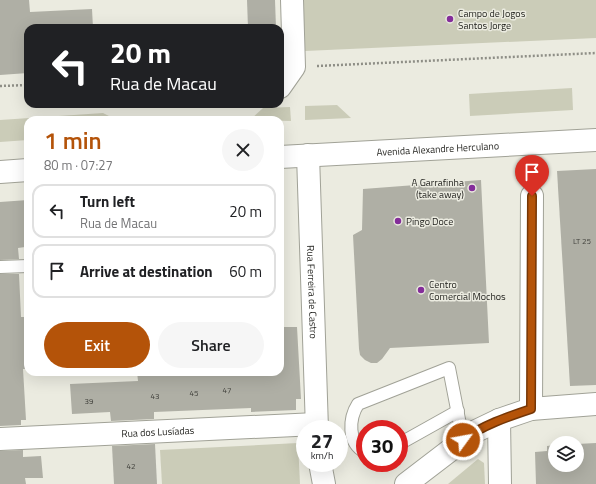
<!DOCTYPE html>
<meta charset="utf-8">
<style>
:root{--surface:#fff;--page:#f6f6f6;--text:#202124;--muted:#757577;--line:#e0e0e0;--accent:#b45309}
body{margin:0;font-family:"Titillium Web",sans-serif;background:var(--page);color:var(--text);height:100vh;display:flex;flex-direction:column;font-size:15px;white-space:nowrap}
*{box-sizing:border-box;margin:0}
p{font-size:13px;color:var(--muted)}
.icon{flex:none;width:22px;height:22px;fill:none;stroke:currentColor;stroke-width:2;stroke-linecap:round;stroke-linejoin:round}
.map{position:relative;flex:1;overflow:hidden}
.drawer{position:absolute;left:24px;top:116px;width:260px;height:260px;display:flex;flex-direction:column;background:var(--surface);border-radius:12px;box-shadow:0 4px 16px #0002}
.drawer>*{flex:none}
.banner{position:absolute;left:24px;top:24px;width:260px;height:84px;border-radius:12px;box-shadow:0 4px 16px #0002;background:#202124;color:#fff;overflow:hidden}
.controls{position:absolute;left:548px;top:436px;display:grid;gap:8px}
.controls a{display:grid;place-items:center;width:36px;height:36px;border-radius:50%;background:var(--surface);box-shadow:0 4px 16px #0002;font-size:20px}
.speed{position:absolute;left:296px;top:420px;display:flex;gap:8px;font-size:20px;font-weight:700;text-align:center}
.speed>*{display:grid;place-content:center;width:52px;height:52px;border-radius:50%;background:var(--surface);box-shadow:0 4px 16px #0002;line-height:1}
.speed small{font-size:10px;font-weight:400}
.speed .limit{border:6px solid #d22;background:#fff;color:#111}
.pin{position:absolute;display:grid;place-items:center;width:34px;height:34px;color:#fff;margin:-41px -17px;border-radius:50% 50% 50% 0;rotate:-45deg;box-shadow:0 0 4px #0007}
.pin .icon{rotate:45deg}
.me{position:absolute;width:44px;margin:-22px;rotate:58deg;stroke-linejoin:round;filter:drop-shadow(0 0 3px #0008)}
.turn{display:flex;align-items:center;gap:14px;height:84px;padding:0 20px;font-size:18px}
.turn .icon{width:52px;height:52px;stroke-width:2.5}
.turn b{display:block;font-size:28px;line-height:34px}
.round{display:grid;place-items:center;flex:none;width:42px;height:42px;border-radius:21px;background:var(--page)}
.head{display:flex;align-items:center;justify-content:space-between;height:68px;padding:0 20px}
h1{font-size:24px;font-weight:600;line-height:30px;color:var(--accent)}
.cta{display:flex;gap:8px;margin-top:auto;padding:8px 20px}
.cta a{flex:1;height:46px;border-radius:24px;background:var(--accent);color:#fff;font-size:16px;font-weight:600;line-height:46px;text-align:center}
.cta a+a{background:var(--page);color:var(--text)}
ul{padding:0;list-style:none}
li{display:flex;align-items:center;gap:12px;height:54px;margin:0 8px 6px;padding:0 12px;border:2px solid var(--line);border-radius:12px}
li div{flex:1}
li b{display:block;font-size:15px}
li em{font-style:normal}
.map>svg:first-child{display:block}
.green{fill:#cbccb8}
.building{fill:#afafa5}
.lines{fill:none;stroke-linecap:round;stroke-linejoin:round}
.service-casing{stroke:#a1a297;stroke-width:14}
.minor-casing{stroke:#a1a297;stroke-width:24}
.primary-casing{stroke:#a1a297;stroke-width:24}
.path{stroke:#8e8e86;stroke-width:2.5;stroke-dasharray:2 2;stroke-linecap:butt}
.service{stroke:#fff;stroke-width:12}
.minor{stroke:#fff;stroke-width:22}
.primary{stroke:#fff;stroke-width:22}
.route-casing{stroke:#753606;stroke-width:10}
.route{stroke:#b45309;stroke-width:7}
.poi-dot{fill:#842d9a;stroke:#ebebe0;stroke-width:1.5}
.labels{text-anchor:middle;stroke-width:3;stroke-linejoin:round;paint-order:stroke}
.number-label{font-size:8px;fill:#42423d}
.poi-label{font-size:10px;fill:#1e1e1a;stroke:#ebebe0;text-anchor:start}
.street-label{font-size:10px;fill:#1e1e1a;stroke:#ebebe0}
</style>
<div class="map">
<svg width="596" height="484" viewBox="0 0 596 484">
<rect width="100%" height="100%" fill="#ebebe0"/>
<g class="green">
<polygon points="303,0 596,0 596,38 305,51"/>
<polygon points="572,88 573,110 470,116 469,94"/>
<polygon points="337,105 351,118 305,120 305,106"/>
<polygon points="290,107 291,121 250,120 263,108"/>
<polygon points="103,113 109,116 110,120 28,120 28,140 0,142 0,120"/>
<polygon points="298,443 300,484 162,484 160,450"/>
<polygon points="478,459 484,463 485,484 448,484"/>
</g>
<g class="building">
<polygon points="0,0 29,0 30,12 92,9 93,28 28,28 28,73 0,75"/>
<polygon points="247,0 275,0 276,28 248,28"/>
<polygon points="596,169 596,385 570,386 557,171"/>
<polygon points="481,180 489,343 390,348 382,359 377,363 371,363 365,360 360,355 359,349 353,235 362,230 363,189"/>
<polygon points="28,200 28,241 25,241 25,247 18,248 19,259 0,260 0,202"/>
<polygon points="0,274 19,274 21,317 27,317 28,369 23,369 26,420 21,420 21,425 0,426"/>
<polygon points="280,327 297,327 301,399 296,399 296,410 251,412 251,408 154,412 154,419 111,421 110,412 72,414 70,384 138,381 137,372 280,372"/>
<polygon points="596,443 596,484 536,484 535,452 547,451 547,446 555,445 555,465 577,465 577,444"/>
<polygon points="155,444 157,484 114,484 112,446"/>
<polygon points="23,450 23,457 41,456 43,478 25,478 26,484 0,484 0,451"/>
</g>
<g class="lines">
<g class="service-casing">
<g id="service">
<polyline points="0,267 28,266"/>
<polyline points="399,444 458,411"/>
<path d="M365,452C347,443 349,418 358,404L449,368L463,440"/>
</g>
</g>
<g class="minor-casing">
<g id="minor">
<polyline points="280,87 294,67 292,0"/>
<path id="s1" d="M308,155L317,429"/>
<polyline points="531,409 532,196"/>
<polyline points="499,420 500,484"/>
<path id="s2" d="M0,439L316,424"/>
<polyline points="320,463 324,484"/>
<polyline points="406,484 474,432 499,420 531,409 596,404"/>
</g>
</g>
<g class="primary-casing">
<g id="primary">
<path id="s3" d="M280,157L596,140"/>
<polyline points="0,172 28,170"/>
</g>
</g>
<g class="path">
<polyline points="317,66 596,53"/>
<polyline points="0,86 28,85"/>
</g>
<use href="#service" class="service"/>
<use href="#minor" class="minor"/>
<use href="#primary" class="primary"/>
</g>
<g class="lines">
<g class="route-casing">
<path id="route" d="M463,440C483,425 507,417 531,409L532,196"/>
</g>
<use href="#route" class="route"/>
</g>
<g class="poi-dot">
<circle cx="450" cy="19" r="4"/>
<circle cx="472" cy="188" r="4"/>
<circle cx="398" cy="221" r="4"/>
<circle cx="421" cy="290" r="4"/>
</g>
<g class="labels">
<g class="number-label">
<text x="582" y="244">LT 25</text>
<text x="227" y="393">47</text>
<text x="194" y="396">45</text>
<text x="155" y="399">43</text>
<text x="89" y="404">39</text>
<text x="131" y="469">42</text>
</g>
<g class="poi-label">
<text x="458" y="17">Campo de Jogos<tspan x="458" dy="12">Santos Jorge</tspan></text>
<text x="464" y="186" text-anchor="end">A Garrafinha<tspan x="464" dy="12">(take away)</tspan></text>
<text x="406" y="225">Pingo Doce</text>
<text x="429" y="288">Centro<tspan x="429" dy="12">Comercial Mochos</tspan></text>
</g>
<g class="street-label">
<text dy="4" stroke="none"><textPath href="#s3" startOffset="158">Avenida Alexandre Herculano</textPath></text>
<text dy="4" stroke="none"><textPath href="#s1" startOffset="137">Rua Ferreira de Castro</textPath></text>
<text dy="4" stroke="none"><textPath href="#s2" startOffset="158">Rua dos Lusíadas</textPath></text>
</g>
</g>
</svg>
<div class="controls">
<a><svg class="icon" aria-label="layers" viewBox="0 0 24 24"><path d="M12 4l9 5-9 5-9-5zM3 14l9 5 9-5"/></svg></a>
</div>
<div class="speed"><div>27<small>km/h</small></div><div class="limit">30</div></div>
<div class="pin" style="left:532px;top:196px;background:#d93025"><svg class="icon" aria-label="arrive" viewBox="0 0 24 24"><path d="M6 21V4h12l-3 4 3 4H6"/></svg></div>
<svg class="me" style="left:463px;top:440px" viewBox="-20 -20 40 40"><circle r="17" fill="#b45309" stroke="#fff" stroke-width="3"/><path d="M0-11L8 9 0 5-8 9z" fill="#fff"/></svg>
<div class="banner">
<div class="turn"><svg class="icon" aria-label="left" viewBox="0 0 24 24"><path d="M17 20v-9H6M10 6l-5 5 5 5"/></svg><div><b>20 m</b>Rua de Macau</div></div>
</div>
<section class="drawer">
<div class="head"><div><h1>1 min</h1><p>80 m · 07:27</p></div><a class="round"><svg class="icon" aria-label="close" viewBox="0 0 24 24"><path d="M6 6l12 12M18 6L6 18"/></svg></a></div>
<ul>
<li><svg class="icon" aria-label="left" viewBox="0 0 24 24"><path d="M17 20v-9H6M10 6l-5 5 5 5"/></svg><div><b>Turn left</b><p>Rua de Macau</p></div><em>20 m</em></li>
<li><svg class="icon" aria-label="arrive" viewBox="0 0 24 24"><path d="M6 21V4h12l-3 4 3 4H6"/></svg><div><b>Arrive at destination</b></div><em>60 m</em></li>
</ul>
<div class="cta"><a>Exit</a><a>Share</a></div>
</section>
</div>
